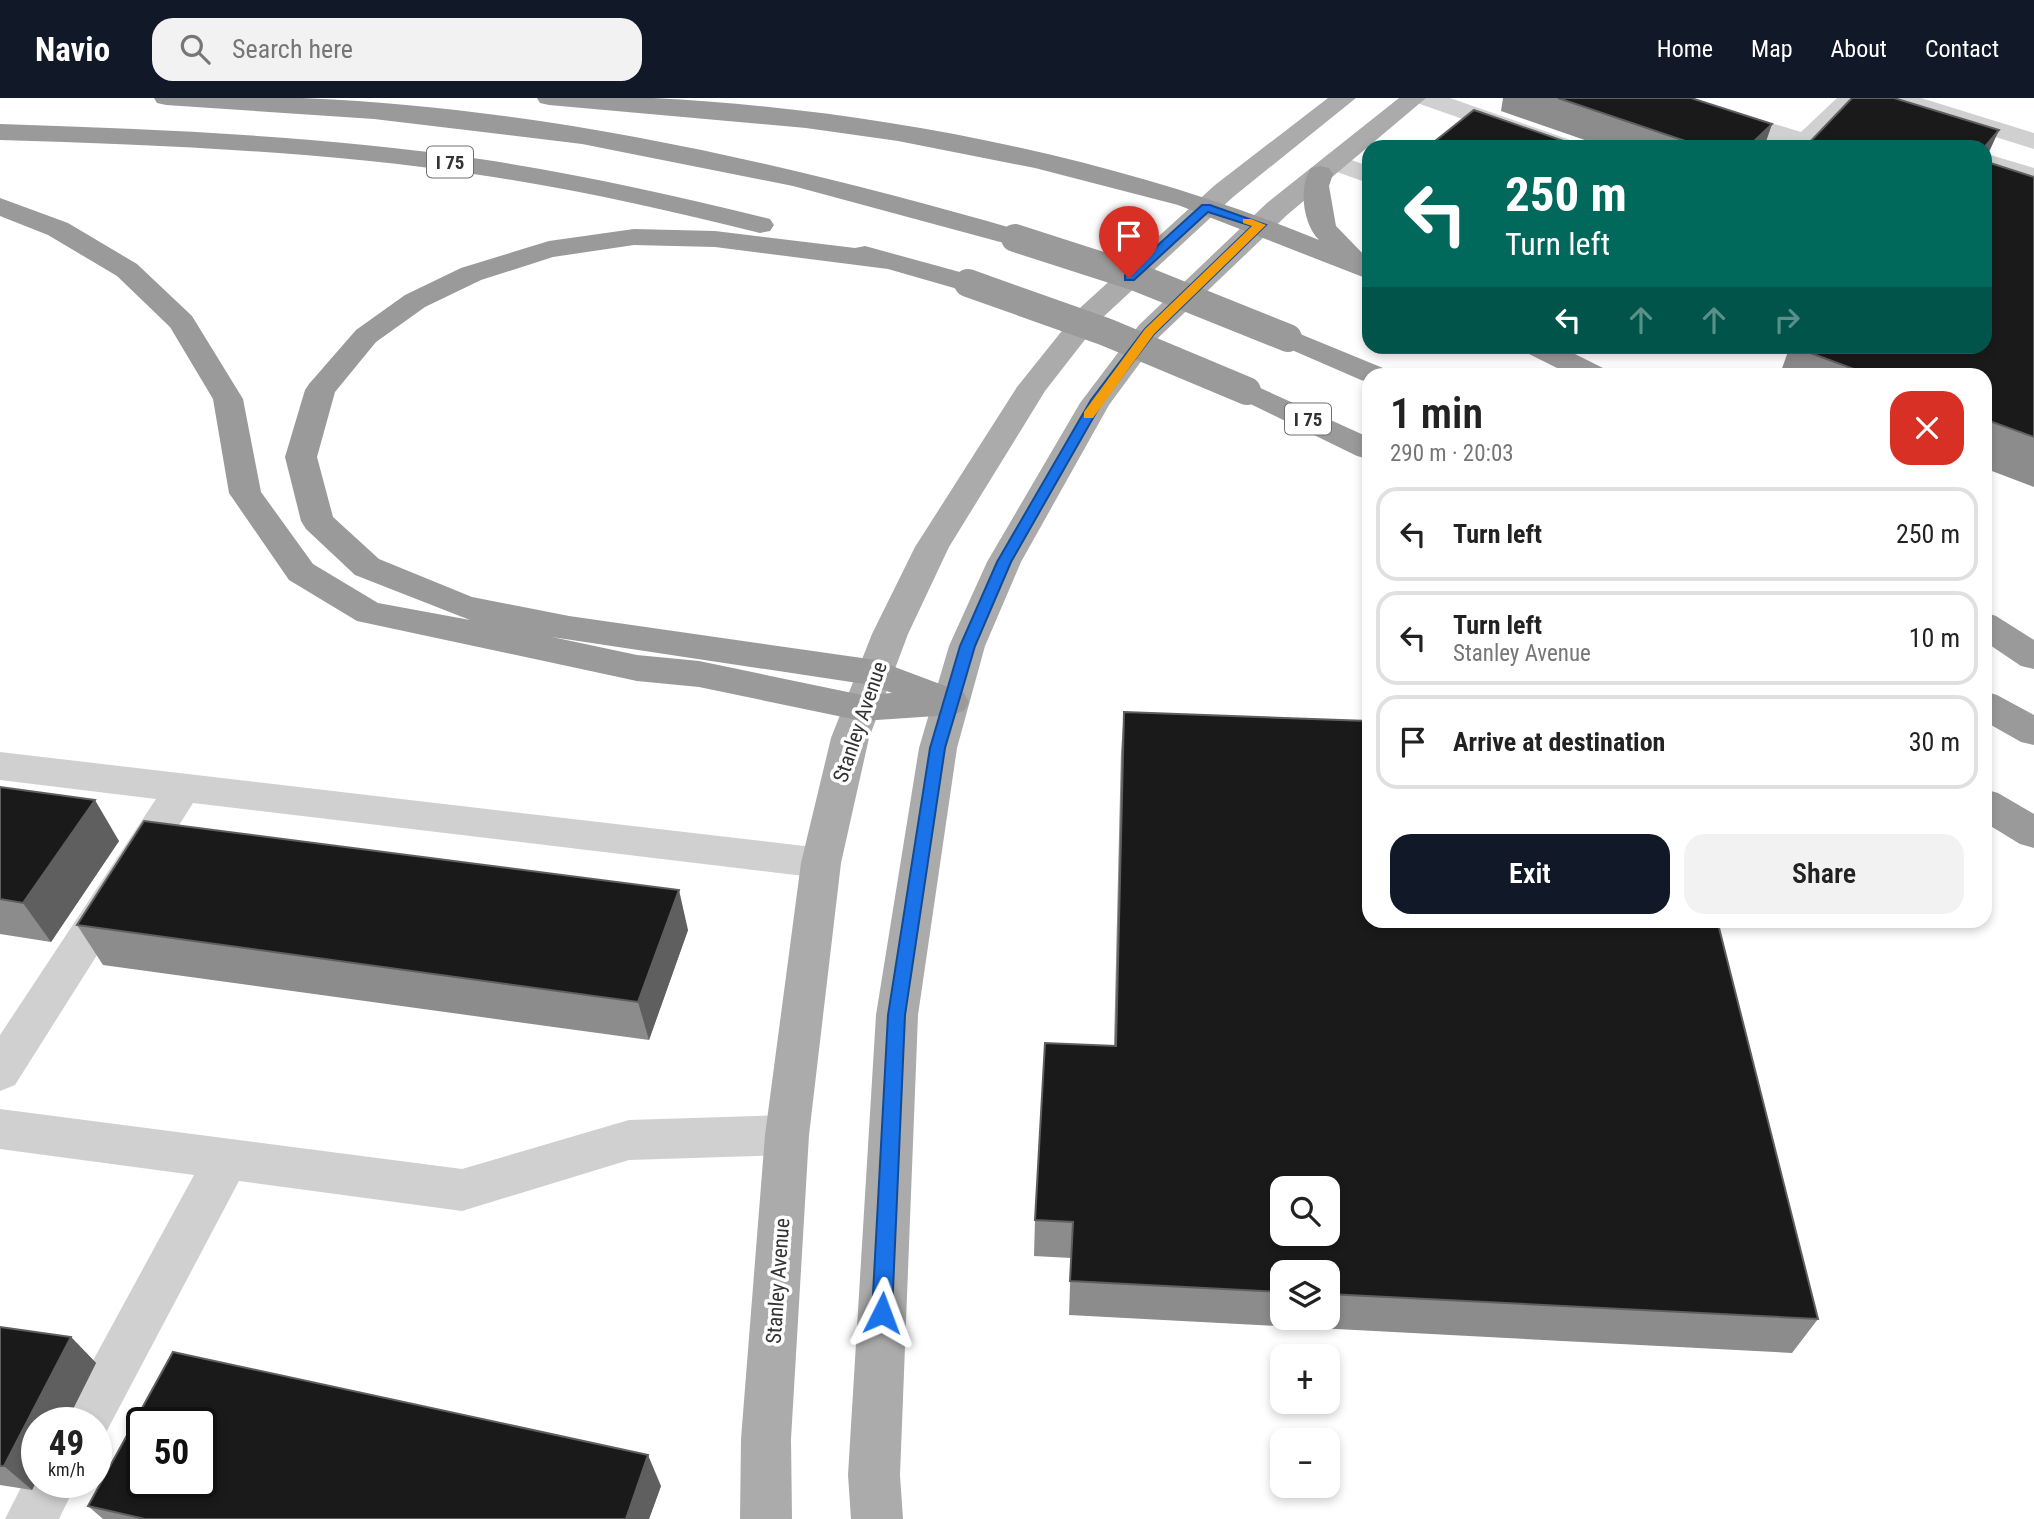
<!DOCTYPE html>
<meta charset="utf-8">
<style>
:root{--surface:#fff;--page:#f2f2f2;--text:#222;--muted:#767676;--line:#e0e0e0;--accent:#111827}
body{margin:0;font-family:"Roboto Condensed",sans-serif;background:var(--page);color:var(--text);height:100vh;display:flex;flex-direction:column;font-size:26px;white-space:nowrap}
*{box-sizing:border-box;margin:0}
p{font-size:23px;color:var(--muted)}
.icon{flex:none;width:38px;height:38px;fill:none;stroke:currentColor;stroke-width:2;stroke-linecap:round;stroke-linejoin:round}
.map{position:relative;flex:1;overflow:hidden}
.side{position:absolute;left:1362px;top:270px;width:630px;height:560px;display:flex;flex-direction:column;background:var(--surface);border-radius:21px;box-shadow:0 4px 10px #0003}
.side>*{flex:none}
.guide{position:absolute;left:1362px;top:42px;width:630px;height:214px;border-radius:21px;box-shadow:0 4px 10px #0003;background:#00695c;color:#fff;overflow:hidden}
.buttons{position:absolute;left:1270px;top:1078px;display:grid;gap:14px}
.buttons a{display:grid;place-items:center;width:70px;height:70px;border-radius:14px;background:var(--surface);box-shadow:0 4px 10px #0003;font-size:35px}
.speed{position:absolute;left:21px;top:1309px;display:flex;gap:14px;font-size:35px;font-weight:700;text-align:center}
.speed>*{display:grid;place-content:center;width:91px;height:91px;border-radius:50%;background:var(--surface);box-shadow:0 4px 10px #0003;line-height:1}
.speed small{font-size:18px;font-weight:400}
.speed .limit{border:4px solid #111;border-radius:10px;background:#fff;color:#111}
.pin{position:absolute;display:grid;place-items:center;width:60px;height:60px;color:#fff;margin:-72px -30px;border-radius:50% 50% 50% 0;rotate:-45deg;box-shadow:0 0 7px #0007}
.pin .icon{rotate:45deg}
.me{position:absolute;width:77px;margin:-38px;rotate:3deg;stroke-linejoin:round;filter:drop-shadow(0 0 5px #0008)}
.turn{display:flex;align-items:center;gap:24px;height:147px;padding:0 28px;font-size:32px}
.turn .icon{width:91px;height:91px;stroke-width:2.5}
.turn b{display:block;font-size:49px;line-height:60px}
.lanes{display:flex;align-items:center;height:66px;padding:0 28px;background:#0003;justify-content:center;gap:35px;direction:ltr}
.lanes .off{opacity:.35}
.round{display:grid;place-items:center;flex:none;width:74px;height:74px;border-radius:21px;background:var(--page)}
.head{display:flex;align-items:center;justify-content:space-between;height:119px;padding:0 28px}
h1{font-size:42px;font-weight:600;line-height:52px}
.button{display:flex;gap:14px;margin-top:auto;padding:14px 28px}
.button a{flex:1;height:80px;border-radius:21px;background:var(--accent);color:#fff;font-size:28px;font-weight:600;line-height:80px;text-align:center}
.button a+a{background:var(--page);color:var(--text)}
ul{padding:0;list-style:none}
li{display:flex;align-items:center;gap:21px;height:94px;margin:0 14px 10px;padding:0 14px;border:4px solid var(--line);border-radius:21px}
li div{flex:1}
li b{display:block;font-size:26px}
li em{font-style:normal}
header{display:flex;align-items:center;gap:42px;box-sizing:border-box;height:98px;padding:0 35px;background:var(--accent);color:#fff}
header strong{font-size:33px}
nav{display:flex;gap:38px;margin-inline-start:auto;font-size:24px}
.search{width:490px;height:63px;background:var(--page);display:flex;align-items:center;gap:18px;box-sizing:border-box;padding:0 24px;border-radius:21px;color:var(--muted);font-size:26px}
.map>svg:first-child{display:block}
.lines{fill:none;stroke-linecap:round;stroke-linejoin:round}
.minor{fill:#d0d0d0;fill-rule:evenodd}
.major{fill:#ababab;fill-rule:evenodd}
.highway{fill:#9a9a9a;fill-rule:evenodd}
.highway-bridge{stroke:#9a9a9a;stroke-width:28}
.wall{fill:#8c8c8c;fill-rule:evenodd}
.shaded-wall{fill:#5f5f5f}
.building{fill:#1a1a1a;stroke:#5f5f5f;stroke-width:2;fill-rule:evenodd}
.route{fill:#1a73e8;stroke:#114b97;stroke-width:2}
.slow{fill:#f59e0b}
.labels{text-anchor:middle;stroke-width:7;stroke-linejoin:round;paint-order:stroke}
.shield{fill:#fff;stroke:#707070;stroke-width:2}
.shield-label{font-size:19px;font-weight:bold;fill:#333}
.street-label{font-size:21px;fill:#333;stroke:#fff}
</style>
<header>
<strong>Navio</strong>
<div class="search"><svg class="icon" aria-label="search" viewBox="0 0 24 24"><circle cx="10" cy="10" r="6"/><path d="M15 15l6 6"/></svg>Search here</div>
<nav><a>Home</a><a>Map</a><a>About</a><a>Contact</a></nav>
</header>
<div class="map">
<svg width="2034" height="1421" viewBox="0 0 2034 1421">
<rect width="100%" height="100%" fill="#fff"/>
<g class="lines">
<g class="minor">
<polygon points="1414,0 1450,0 1576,44 1580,49 1542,49 1417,5"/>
<polygon points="1650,0 1688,0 1801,34 1837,0 1863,0 1816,49 1789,49 1653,5"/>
<polygon points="1883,0 1921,0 2034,35 2034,51 1886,5"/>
<polygon points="1984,55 2034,70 2034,86 1984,71"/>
<polygon points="1335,56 1368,68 1368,85 1326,70 1322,64 1326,58"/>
<polygon points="0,654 821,750 835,754 841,765 835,776 821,780 193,705 15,987 0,993 0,937 156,701 0,682"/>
<polygon points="0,1011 462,1071 629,1022 787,1017 803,1023 809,1037 803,1051 787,1057 629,1062 462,1113 239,1083 102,1342 96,1345 96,1325 59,1325 194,1077 0,1051"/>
<polygon points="37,1364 37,1384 77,1384 59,1421 5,1421 33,1366"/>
</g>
<g class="major">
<polygon points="1328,0 1356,0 1233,99 1101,221 1045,293 949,449 908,536 869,640 841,765 809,1037 791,1341 792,1421 740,1421 741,1341 765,1037 801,765 831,640 872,536 915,449 1017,289 1081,209 1215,87"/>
<polygon points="1399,0 1426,0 1287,117 1159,239 1109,307 1021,464 985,548 957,650 918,917 900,1377 903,1421 851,1421 848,1377 876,917 919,650 949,548 987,464 1080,305 1139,227 1267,105"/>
</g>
<g class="highway">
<path d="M154,0C203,0 253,0 302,0C548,10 790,66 1025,134L1029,140L1025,146L1015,148L793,88L582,46L374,21L166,7L157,5Z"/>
<path d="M537,0C575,0 614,0 653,0C873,11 1115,58 1319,142C1303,126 1298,89 1311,70L1320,68L1329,70L1333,76L1329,88L1336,128L1368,161V181L1178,107L1035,70L898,43L806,30L549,7L540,5Z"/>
<path d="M0,26C160,31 321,38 480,61C578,76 674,97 770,121L774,127L770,133L760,135C667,112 575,91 480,77C321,53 160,47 0,42Z"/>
<path d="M0,100L68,125L137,166L192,218L243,301L261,394L313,466L378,505L470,522L355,477L306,431L301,423L285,359L305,292L309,286L356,232L405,197L461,170L549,143L634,131L715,133L855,150L865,148L978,179L982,185L978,191L968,194L888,171L715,149L634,147L553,159L481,182L425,209L376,244L335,294L317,359L333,419L379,461L472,499L569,518L876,562L964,595L969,604L964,613L951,617L862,623L699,589L637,583L357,523L289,482L229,395L213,301L170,229L117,178L48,137L0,118ZM552,539L871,587L892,595L862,597L699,563L637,557Z"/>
<polygon points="1288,231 1383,270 1387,276 1368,276 1368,284 1361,282 1278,246 1273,240 1278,234"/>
<polygon points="1521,248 1559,248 1603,270 1607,276 1569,276 1525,254"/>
<polygon points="1247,284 1368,339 1368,361 1357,358 1236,299 1232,293 1236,287"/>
<polygon points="1984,514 1996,518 2034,542 2034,571 2021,568 1984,543"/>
<polygon points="1984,593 1997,597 2034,617 2034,647 2021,644 1984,623"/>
<polygon points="1984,691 1998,695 2034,716 2034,750 2020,746 1984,724"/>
</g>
<g class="highway-bridge">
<polyline points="1015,140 1136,179 1288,240"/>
<polyline points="968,185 1106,234 1247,293"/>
</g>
</g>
<g class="wall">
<polygon points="1503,0 1691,0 1772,26 1764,49 1605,49 1501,13"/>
<polygon points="1999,32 1985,63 2034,79 2034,389 1984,370 1984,276 1780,276 1790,248 1984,49"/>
<polygon points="1434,44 1581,49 1433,49"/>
<path d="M1124,614L1818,1221L1792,1255L1069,1217L1071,1160L1034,1158L1035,1122L1114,948L1121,654ZM1283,1174H1328V1220H1283Z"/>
<polygon points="0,689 119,743 51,844 0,836"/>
<polygon points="77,827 688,832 649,942 103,867"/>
<polygon points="0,1229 71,1239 96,1265 66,1325 37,1325 37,1382 32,1392 0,1387"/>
<polygon points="661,1388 649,1421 103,1421 88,1408"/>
</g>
<g class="shaded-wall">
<polygon points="1772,26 1764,49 1748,49"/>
<polygon points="1999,32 1984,64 1984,50"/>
<polygon points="95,702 119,743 51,844 23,805"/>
<polygon points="679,792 688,832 649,942 638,904"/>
<polygon points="71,1239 96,1265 66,1325 37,1325 37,1382 32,1392 4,1368"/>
<polygon points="648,1357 661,1388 649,1421 626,1421"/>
</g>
<g class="building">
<polygon points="1558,0 1691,0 1772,26 1748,49 1703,49"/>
<polygon points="1852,0 1894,0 1999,32 1984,50 1805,49"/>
<polygon points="1474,12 1581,49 1448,49 1434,44"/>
<polygon points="1984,63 2034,79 2034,339 1984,321 1984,276 1867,276 1792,248 1984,248"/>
<path d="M1124,614L1368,623V822H1717L1818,1221L1328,1196V1174H1283V1194L1070,1183L1073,1124L1035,1122L1045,945L1116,948ZM1283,1090H1328V1136H1283Z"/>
<polygon points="0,689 95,702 23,805 0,801"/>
<polygon points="144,723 679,792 638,904 77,827"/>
<polygon points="0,1229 71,1239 4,1368 0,1368"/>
<path d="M173,1254L648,1357L626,1421H145L88,1408ZM142,1325H201V1384H142Z"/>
</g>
<polygon class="route" points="1202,107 1210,107 1266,127 1154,236 1101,306 1011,464 975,548 945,650 905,917 892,1215 889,1221 882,1224 875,1221 872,1215 888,917 930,650 960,548 997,464 1091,302 1145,231 1252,128 1208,114 1134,182 1125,182 1125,177"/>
<polygon class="slow" points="1243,121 1251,121 1266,127 1154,236 1093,320 1084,320 1084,314 1145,231 1252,128 1243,125"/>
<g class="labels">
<g class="shield">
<rect x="427" y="48.5" width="46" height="31" rx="5"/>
<rect x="1285" y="305.5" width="46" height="31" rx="5"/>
</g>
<g class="shield-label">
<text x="450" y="71">I 75</text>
<text x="1308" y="328">I 75</text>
</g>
<g class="street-label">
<text transform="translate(860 624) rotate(-71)" y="7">Stanley Avenue</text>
<text transform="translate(778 1183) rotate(-86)" y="7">Stanley Avenue</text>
</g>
</g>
</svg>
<div class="buttons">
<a><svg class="icon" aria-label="search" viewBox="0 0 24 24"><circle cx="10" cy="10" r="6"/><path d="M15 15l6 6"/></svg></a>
<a><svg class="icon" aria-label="layers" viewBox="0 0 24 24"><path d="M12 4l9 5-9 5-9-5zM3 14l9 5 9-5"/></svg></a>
<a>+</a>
<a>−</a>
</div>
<div class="speed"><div>49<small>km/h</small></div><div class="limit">50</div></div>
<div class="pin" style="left:1129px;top:180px;background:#d93025"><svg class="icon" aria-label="arrive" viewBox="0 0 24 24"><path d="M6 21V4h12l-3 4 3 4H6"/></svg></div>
<svg class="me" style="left:882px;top:1215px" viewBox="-20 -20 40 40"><path d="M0-17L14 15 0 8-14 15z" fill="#1a73e8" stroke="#fff" stroke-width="4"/></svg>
<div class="guide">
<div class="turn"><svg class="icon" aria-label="left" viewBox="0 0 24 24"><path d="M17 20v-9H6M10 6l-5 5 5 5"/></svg><div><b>250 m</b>Turn left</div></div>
<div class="lanes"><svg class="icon" aria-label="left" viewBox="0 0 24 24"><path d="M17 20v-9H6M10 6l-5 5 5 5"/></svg><svg class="icon off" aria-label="ahead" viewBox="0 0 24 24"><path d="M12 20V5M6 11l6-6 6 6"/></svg><svg class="icon off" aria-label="ahead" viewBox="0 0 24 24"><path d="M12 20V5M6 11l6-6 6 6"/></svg><svg class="icon off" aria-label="right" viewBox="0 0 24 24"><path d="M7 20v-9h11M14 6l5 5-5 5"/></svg></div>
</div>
<section class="side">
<div class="head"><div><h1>1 min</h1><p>290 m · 20:03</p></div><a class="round" style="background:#d93025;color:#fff"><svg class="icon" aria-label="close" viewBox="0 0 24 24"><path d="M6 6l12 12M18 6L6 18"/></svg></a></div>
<ul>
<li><svg class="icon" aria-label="left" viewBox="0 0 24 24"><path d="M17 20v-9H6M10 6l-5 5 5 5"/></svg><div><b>Turn left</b></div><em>250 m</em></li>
<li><svg class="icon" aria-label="left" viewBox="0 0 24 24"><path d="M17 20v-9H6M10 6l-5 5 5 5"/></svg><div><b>Turn left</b><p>Stanley Avenue</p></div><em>10 m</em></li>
<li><svg class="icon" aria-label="arrive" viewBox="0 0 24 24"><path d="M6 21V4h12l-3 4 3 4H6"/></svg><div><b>Arrive at destination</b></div><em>30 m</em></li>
</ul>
<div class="button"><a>Exit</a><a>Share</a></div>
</section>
</div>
